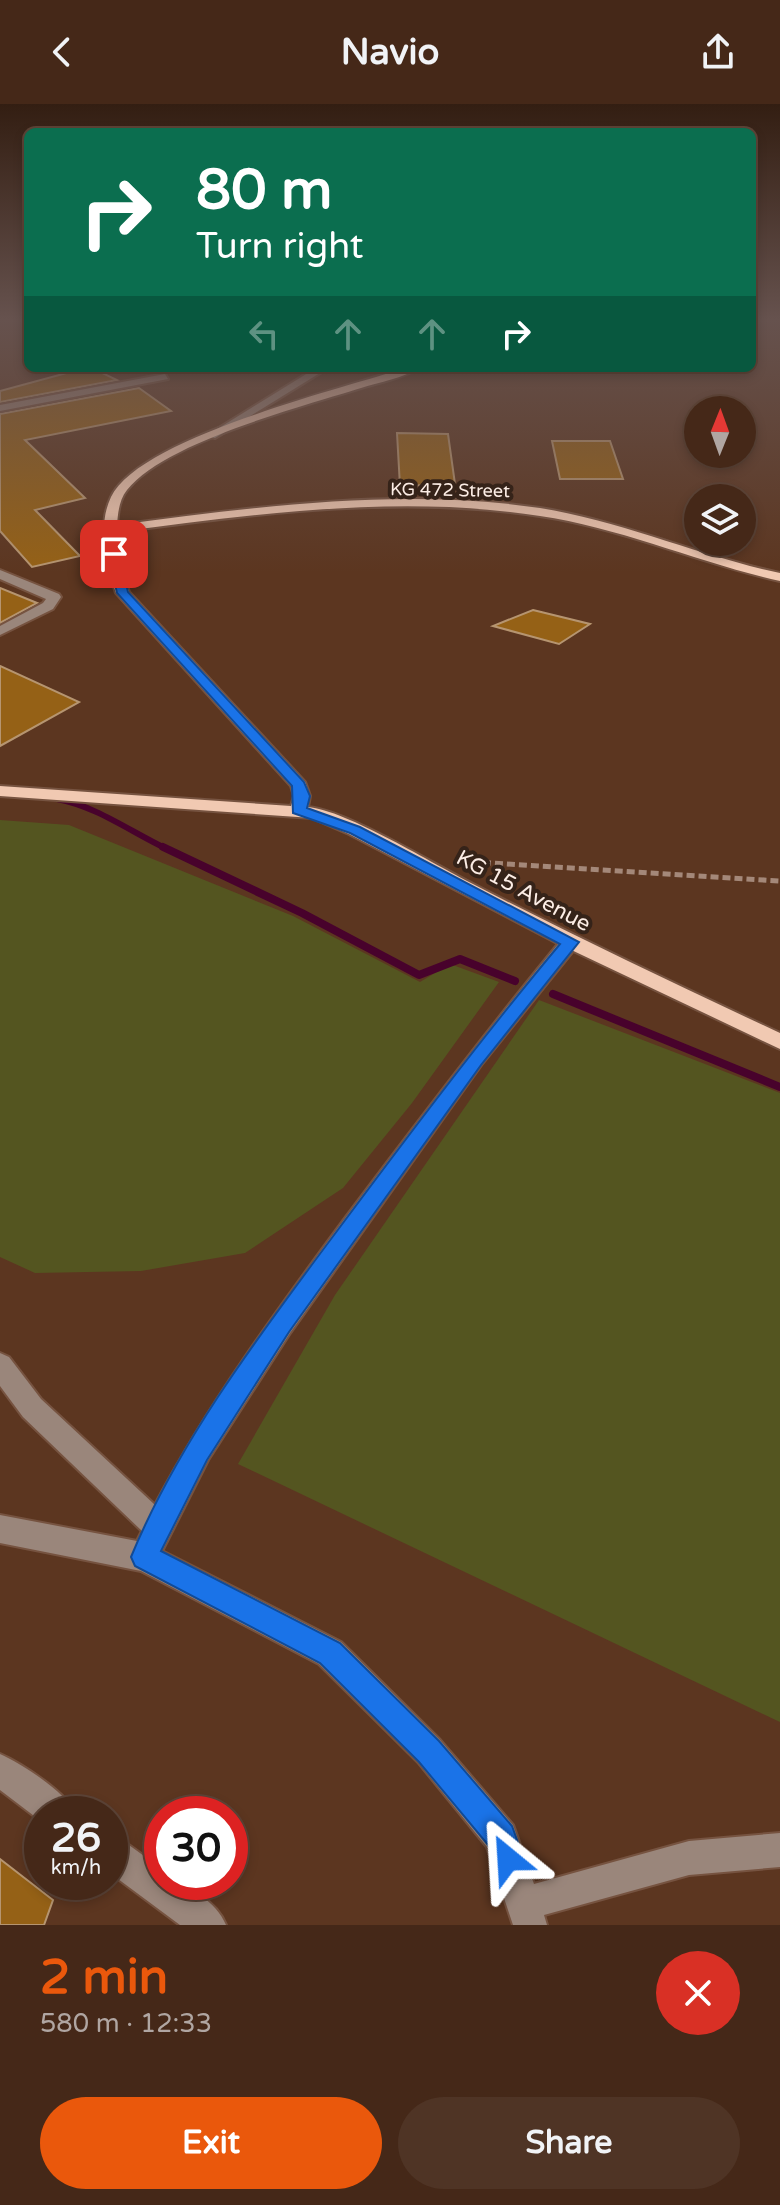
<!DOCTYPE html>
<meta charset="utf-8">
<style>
:root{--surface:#452818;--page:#4f3425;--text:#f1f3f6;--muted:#b0a6a2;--line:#5d4437;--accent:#ea580c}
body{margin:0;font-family:"Varela Round",sans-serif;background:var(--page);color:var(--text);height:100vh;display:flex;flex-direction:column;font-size:30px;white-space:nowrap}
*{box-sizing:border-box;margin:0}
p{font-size:26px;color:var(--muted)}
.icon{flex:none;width:44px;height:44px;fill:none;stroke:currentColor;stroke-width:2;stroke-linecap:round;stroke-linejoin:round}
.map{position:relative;height:1821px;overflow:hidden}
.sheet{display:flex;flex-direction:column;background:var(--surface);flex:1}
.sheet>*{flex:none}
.top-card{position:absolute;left:24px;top:24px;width:732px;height:244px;border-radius:12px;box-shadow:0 4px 12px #0003,0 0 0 2px var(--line);background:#0b6e4f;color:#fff;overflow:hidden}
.needle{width:52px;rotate:1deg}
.controls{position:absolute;left:684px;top:292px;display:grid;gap:16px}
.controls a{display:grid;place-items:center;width:72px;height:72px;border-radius:50%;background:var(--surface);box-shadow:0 4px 12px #0003,0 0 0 2px var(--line);font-size:40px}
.speed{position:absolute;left:24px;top:1692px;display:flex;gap:16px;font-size:40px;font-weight:700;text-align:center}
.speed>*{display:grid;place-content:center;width:104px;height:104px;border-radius:50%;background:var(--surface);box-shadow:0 4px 12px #0003,0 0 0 2px var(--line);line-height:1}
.speed small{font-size:20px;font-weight:400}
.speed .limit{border:12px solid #d22;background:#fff;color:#111}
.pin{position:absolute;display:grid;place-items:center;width:68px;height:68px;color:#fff;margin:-34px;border-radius:16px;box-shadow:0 4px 12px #0006}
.me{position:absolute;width:88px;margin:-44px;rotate:333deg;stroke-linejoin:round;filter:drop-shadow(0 0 6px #0008)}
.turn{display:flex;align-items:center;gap:28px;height:168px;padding:0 40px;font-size:36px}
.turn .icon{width:104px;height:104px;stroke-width:2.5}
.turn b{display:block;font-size:56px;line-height:68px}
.lanes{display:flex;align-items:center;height:76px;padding:0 40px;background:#0003;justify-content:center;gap:40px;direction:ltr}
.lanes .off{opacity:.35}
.round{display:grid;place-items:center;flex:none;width:84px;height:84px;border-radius:42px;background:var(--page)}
.overview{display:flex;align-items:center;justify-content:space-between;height:136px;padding:0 40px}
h1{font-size:48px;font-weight:800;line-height:60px;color:var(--accent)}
.button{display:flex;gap:16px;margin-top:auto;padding:16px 40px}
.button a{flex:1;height:92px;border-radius:48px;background:var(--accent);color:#fff;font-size:32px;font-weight:800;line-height:92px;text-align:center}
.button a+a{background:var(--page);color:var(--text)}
header{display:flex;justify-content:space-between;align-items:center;height:104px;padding:0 40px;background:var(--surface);font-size:36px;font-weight:800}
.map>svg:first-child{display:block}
.green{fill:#545520}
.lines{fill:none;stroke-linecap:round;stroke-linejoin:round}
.stream-far1{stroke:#48022c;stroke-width:6}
.stream{stroke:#48022c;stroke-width:8}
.building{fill:#956116;stroke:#b69570;stroke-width:2}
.minor-casing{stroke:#765340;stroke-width:4}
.major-casing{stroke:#765340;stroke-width:4}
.path{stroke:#a48879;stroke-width:5;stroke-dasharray:8 4;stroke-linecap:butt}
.minor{fill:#9a867b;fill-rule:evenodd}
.major{fill:#f1c9b2;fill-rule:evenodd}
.route{fill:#1a73e8;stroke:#114b97;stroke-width:2}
.labels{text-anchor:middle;stroke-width:8;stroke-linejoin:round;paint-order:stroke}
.far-street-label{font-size:18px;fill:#fcede5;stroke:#352319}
.street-label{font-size:22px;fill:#fcede5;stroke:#352319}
</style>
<header><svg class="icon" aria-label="back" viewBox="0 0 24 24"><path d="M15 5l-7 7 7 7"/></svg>Navio<svg class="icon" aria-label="share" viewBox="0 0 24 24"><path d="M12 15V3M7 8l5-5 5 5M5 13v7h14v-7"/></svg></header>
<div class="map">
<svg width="780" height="1821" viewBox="0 0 780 1821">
<rect width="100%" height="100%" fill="#5c3620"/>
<g class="green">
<polygon points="0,716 69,721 293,812 420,878 450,860 499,878 412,999 343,1084 245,1149 141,1167 35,1169 0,1153"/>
<polygon points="539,896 780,989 780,1618 238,1360 335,1191"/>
</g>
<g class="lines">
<path class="stream-far1" d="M57,695C96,702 131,728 167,745"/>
<g class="stream">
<polyline points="163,743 302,809 419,871 460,855 515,877"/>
<polyline points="553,890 780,983"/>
</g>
</g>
<g class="building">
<polygon points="85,264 92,264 117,276 0,298 0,287"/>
<polygon points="139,284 171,307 25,336 85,394 35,406 80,452 32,463 0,427 0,310"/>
<polygon points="397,329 448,330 455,380 400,382"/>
<polygon points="552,337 610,337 623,375 560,375"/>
<polygon points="0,484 37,499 0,519"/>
<polygon points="533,506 590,520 559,540 493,522"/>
<polygon points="0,562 79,598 0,642"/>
<polygon points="0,1755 53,1796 44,1821 0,1821"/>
</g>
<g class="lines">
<g class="minor-casing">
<g id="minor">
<polygon points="316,264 328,264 215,334 206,332"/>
<polygon points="165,270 168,275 0,307 0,301"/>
<polygon points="0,466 59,490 61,493 53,505 0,531 0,522 43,499 46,495 0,475"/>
<path d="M570,832L579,838L577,842L481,961L290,1229L208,1356L162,1447L341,1538L440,1636L513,1721L534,1780L689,1737L780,1729V1763L689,1771L544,1811L547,1821H513L487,1743L418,1658L319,1560L141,1467L0,1439V1411L137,1437L142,1427L23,1313L0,1282V1249L9,1253L41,1295L155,1401C208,1300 275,1209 343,1117C415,1021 487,926 563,834Z"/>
<path d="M0,1650C21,1659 67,1689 76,1710H42V1718L0,1686Z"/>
<path d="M110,1731L122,1736L162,1765V1778C186,1778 217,1798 226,1821H180L110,1769Z"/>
</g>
</g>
<g class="major-casing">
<path id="major" d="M405,264H419C403,274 380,278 361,284C301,303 165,338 127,386C119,396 118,409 117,421C256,403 400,383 540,404C622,417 699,452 780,469V477C699,459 622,424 540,412C400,390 256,410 117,428L121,464L129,488L305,678L310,692L308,703C346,706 435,761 473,780C574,832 677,881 780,929V945L563,842L349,730L312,714L0,692V682L291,702L294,692L291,682L116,489C106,460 97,422 111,393C139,334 341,285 405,264Z"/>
</g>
<polyline class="path" points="459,757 780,777"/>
<use href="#minor" class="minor"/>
<use href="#major" class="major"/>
</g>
<linearGradient id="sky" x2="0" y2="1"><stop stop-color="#331e12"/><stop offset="0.46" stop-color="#66524e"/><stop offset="1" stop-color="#66524e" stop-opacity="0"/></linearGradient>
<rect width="780" height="468" fill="url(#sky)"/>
<path class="route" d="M114,447L119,450L128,488L304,678L310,692L307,704L360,723L579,838L481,961L289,1228L207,1356L161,1447L340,1539L439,1637L512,1722L524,1755L519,1766L508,1771L497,1766L489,1742L419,1658L320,1559L135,1462L131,1453C178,1339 255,1237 328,1139C404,1037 479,937 560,840L350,729L293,709L292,682L117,489L108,450Z"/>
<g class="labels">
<g class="far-street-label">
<text transform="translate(450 386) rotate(1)" y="6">KG 472 Street</text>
</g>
<g class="street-label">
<text transform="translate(524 786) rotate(28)" y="8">KG 15 Avenue</text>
</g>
</g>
</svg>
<div class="controls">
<a><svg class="needle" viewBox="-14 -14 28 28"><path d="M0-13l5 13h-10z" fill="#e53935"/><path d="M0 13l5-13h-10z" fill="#b0a6a2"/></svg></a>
<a><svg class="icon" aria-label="layers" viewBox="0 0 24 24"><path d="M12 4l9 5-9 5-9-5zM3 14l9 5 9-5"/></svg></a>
</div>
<div class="speed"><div>26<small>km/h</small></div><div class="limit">30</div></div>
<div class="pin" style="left:114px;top:450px;background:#d93025"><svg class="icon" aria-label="arrive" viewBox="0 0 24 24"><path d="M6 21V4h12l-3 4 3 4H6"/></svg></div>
<svg class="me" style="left:508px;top:1755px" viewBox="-20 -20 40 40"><path d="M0-17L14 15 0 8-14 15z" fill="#1a73e8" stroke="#fff" stroke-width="4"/></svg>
<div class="top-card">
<div class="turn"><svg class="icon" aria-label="right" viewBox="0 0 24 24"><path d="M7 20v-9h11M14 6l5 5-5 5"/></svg><div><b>80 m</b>Turn right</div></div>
<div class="lanes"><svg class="icon off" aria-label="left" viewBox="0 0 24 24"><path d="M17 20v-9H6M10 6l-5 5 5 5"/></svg><svg class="icon off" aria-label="ahead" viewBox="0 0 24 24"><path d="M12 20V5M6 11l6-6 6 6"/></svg><svg class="icon off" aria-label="ahead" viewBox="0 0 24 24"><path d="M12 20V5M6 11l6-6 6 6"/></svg><svg class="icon" aria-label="right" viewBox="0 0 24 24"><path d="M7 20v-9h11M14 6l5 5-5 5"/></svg></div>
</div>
</div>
<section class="sheet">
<div class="overview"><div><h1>2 min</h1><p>580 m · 12:33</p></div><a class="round" style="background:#d93025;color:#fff"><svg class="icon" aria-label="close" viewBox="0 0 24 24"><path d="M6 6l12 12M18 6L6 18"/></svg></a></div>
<div class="button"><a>Exit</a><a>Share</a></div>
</section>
